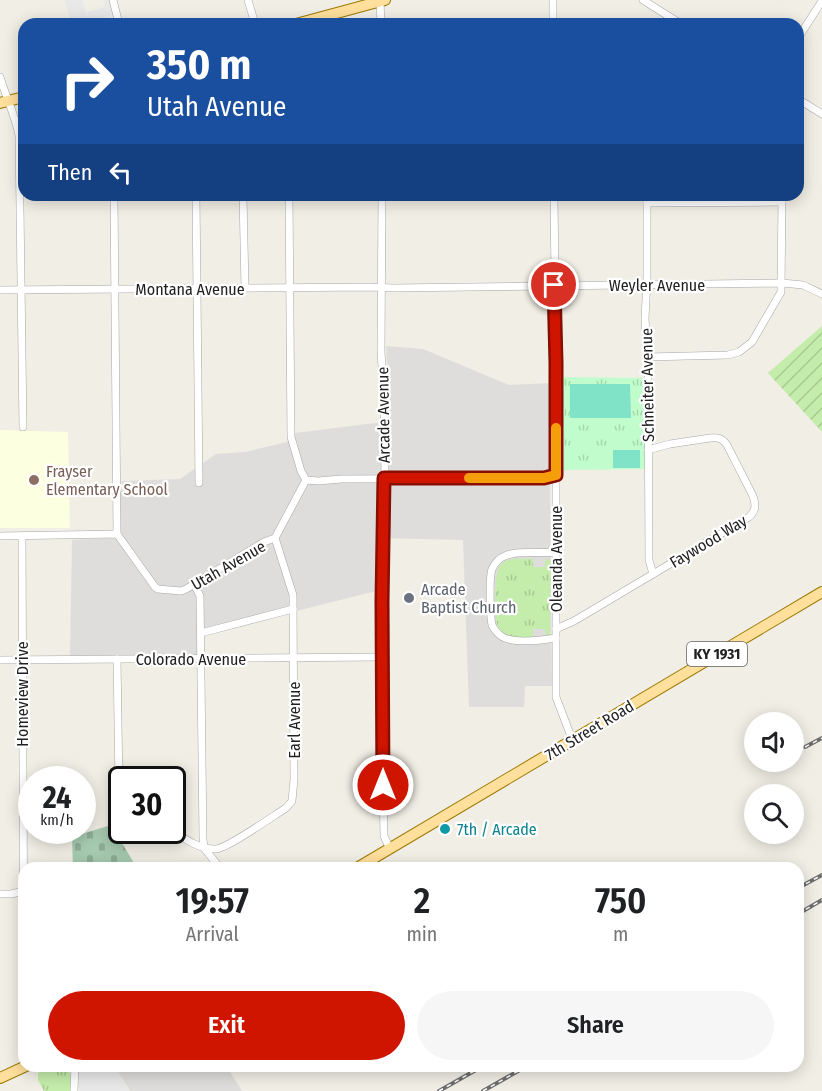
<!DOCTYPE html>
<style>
:root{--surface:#fff;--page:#f6f6f6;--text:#202124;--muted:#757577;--accent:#cf1500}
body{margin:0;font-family:"Fira Sans Condensed",sans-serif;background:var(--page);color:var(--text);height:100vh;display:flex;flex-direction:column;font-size:22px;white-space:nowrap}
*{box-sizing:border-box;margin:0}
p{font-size:20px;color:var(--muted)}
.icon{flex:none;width:33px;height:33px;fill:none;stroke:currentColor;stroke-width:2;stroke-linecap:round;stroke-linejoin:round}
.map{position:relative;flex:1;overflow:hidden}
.details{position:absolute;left:18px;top:862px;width:786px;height:210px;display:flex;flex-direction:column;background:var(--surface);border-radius:18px;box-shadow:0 3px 15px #0003}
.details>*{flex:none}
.banner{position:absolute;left:18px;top:18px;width:786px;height:183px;border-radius:18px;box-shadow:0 3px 15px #0003;background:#1a4fa0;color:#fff;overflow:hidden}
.tools{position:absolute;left:744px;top:712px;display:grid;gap:12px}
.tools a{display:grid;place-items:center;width:60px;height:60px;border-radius:50%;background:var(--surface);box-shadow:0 3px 15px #0003;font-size:30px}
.speed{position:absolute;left:18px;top:766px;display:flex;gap:12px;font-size:30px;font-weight:700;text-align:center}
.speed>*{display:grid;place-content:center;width:78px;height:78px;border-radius:50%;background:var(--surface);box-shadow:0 3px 15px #0003;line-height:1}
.speed small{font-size:15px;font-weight:400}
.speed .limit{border:3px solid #111;border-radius:9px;background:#fff;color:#111}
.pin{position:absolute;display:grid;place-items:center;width:51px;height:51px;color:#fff;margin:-26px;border:3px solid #fff;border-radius:50%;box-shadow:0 2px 6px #0007}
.me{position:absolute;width:66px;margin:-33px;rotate:0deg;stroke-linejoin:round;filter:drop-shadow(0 0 4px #0008)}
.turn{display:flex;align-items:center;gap:21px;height:126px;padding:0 30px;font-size:27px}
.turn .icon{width:78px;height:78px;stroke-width:2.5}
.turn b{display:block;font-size:42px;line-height:51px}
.then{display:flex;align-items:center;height:57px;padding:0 30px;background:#0003;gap:12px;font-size:22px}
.eta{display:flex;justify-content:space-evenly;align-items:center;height:102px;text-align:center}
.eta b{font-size:36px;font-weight:600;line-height:42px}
.action{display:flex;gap:12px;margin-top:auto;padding:12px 30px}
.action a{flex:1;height:69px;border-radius:36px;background:var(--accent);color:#fff;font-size:24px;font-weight:600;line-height:69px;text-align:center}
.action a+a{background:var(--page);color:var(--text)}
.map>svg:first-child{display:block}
.residential{fill:#dedddc}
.education{fill:#fcffe0}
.grass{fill:url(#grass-tufts)}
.cemetery{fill:url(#cemetery-stones)}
.park{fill:url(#park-tufts)}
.garden{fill:url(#garden-furrows)}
.pitch{fill:#80e3c7}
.parking{fill:#e8e8e8}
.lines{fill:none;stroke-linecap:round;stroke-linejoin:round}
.street-casing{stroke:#a7a7a7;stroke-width:8}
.primary-casing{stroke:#9b7800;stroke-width:12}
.street{stroke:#fff;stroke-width:7}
.primary{stroke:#ffdf9c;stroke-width:10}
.rail-casing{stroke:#6e6e6e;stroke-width:4}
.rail{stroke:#fff;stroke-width:1.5;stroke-dasharray:4.5;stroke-linecap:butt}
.route-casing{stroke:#870e00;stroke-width:15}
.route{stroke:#cf1500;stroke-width:10}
.slow{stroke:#f59e0b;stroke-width:10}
.education-dot{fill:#8d6e63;stroke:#fff;stroke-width:2}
.worship-dot{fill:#6b7280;stroke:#fff;stroke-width:2}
.culture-dot{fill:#0f9aa8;stroke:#fff;stroke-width:2}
.labels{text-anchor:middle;stroke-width:4.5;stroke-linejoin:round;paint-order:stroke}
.shield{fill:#fff;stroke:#636363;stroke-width:1.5}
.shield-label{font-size:15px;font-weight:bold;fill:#202020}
.street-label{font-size:16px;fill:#202020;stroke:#fff}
.education-label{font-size:16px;fill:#785e54;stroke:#fff;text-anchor:start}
.worship-label{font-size:16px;fill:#5b616d;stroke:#fff;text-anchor:start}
.culture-label{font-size:16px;fill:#0d838f;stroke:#fff;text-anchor:start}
</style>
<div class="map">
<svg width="822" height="1091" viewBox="0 0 822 1091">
<defs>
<pattern id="grass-tufts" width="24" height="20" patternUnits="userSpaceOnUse" patternTransform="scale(1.5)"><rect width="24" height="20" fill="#c4ecaa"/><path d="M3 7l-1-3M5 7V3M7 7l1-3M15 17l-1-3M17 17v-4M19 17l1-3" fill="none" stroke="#a8ca92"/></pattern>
<pattern id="cemetery-stones" width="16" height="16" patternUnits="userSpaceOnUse" patternTransform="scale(1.5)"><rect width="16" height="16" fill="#a6caaf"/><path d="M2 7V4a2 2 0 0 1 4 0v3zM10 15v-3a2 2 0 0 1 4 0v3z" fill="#8fad96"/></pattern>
<pattern id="park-tufts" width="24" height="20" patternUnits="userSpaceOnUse" patternTransform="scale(1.5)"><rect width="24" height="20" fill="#c1fccc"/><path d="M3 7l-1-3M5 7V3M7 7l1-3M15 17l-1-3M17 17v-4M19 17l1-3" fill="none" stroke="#a6d8af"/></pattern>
<pattern id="garden-furrows" width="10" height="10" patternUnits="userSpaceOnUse" patternTransform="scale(1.5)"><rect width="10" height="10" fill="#c4ecaa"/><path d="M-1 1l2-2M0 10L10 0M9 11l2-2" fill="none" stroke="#a8ca92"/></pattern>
</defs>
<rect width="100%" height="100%" fill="#f1eee5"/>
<g class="residential">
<polygon points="386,346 423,349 509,385 551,383 550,473 552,686 525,686 524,707 469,707 463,540 377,538 376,591 206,634 197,655 70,656 72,540 114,538 122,481 180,479 216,454 245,452 287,442 295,433 391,421"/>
<polygon points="115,1067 227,1067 242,1091 130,1091"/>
</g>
<polygon class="education" points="0,430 68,432 70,528 0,528"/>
<g class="grass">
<path d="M533,559V567H545V559L549,560L551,564L550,635L546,636L545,629H533V637C524,637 513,639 505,634C501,632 498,628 497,624C494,614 494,572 501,564C509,557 523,559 533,559Z"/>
<polygon points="50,1067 68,1067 71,1077 72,1091 44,1091 38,1080 38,1073"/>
</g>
<polygon class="cemetery" points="111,825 137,868 73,868 72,837"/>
<polygon class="park" points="563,377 645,378 645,469 562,470"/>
<polygon class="garden" points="822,326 822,432 768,373"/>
<g class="pitch">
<polygon points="570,384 630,384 631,418 570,418"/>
<rect x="613" y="450" width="27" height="18"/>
</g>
<g class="parking">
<polygon points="64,0 82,0 88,20 72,24"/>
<polygon points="104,0 109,0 112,15 89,22 87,12 105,7"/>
<polygon points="79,1067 115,1067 129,1091 79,1091"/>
</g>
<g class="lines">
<g class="street-casing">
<g id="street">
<polyline points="113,0 119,24"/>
<polyline points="248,0 255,24"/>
<polyline points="643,0 681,24"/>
<polyline points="380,1 381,24"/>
<polyline points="553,24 553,0"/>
<polyline points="798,38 822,1"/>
<path d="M0,77C6,97 15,115 19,135L23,427"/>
<polyline points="798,99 822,114"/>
<polyline points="114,195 117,534"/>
<polyline points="196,195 199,483"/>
<polyline points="243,195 245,288"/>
<polyline points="289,195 291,437 301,471 306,480"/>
<polyline points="382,195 381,351 384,400 385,479 382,601 383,788 384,836 390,849"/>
<polyline points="554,195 556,363 556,697 572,739"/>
<polyline points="647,195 647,280 645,318 648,366 649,560 653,574"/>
<polyline points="647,203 782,202"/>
<polyline points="0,290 371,287 393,288 782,283 803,285 822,294"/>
<polyline points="647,357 728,355 739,352 752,342 781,292 782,195"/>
<polyline points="306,480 318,481 341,479 544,478 556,475"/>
<polyline points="0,536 117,534 155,587 158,589 181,591 186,589 264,542 275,538 306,480"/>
<polyline points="22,536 24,996"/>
<path d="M556,552C541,554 517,550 505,556C499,558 495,563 492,569C489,577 490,616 492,625C494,629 497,633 501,636C512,644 543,640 556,638"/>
<polyline points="194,584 200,596 203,839 204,848 220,868"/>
<path d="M556,629L574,621L749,517C756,511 756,505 753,496L727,445C722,438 718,437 710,438L670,444L648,450"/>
<polyline points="201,633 293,609"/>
<polyline points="117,659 119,784 122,794"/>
<polyline points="0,660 383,657"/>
<path d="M172,830C185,839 200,850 216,849C228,848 273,816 286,808L292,801L294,779L293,595L275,538"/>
<polyline points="0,894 11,894 24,891"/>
<polyline points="74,1091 75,1066"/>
</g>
</g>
<g class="primary-casing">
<g id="primary">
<polyline points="296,24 385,0"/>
<polyline points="0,103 24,97"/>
<polyline points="357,868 822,592"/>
<polyline points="0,1078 26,1066"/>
</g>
</g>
<use href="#street" class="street"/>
<use href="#primary" class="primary"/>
<g class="rail-casing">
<g id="rail">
<polyline points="805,747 822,738"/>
<polyline points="798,888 822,875"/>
<polyline points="798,914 822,900"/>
<polyline points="439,1091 483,1066"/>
<polyline points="483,1091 527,1066"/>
</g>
</g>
<use href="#rail" class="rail"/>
</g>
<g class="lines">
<g class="route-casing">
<polyline id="route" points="383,785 382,601 384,478 544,478 556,475 556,363 554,285"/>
</g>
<use href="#route" class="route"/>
<polyline class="slow" points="469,478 544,478 556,475 556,428"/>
</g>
<circle class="education-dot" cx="34" cy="480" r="6"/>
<circle class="worship-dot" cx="409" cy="598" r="6"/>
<circle class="culture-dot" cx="445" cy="829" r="6"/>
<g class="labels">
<rect class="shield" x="687" y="642" width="60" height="24" rx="4.5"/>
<g class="shield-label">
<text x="717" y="659">KY 1931</text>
</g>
<g class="street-label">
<text x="657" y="291">Weyler Avenue</text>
<text x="190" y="295">Montana Avenue</text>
<text transform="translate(647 385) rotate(-91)" y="6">Schneiter Avenue</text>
<text transform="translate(383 415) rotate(-91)" y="6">Arcade Avenue</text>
<text transform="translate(708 541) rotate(-31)" y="6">Faywood Way</text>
<text transform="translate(556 559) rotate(-90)" y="6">Oleanda Avenue</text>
<text transform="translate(228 565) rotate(-30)" y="6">Utah Avenue</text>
<text x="191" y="665">Colorado Avenue</text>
<text transform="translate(22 694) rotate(-90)" y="6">Homeview Drive</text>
<text transform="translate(294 720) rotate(-90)" y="6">Earl Avenue</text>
<text transform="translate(589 730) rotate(-31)" y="6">7th Street Road</text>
</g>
<g class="education-label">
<text x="46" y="477">Frayser<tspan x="46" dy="18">Elementary School</tspan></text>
</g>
<g class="worship-label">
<text x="421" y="595">Arcade<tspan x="421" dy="18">Baptist Church</tspan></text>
</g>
<g class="culture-label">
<text x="457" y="835">7th / Arcade</text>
</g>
</g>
</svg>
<div class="tools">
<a><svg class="icon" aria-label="sound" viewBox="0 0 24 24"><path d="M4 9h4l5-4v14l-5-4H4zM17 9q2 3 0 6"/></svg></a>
<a><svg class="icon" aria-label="search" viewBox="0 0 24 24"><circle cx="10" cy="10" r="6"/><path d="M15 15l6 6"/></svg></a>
</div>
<div class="speed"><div>24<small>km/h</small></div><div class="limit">30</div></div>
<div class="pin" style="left:554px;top:285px;background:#d93025"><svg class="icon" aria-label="arrive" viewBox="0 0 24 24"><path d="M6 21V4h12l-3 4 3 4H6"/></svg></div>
<svg class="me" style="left:383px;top:785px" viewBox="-20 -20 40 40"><circle r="17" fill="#cf1500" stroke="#fff" stroke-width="3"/><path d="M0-11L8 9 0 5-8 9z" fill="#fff"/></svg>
<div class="banner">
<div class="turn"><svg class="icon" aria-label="right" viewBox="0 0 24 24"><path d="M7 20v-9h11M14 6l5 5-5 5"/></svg><div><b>350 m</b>Utah Avenue</div></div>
<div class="then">Then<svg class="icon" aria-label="left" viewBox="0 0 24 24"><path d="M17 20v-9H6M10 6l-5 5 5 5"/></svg></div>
</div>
<section class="details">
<div class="eta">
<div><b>19:57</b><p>Arrival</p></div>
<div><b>2</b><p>min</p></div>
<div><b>750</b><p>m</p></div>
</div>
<div class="action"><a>Exit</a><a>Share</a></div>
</section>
</div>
